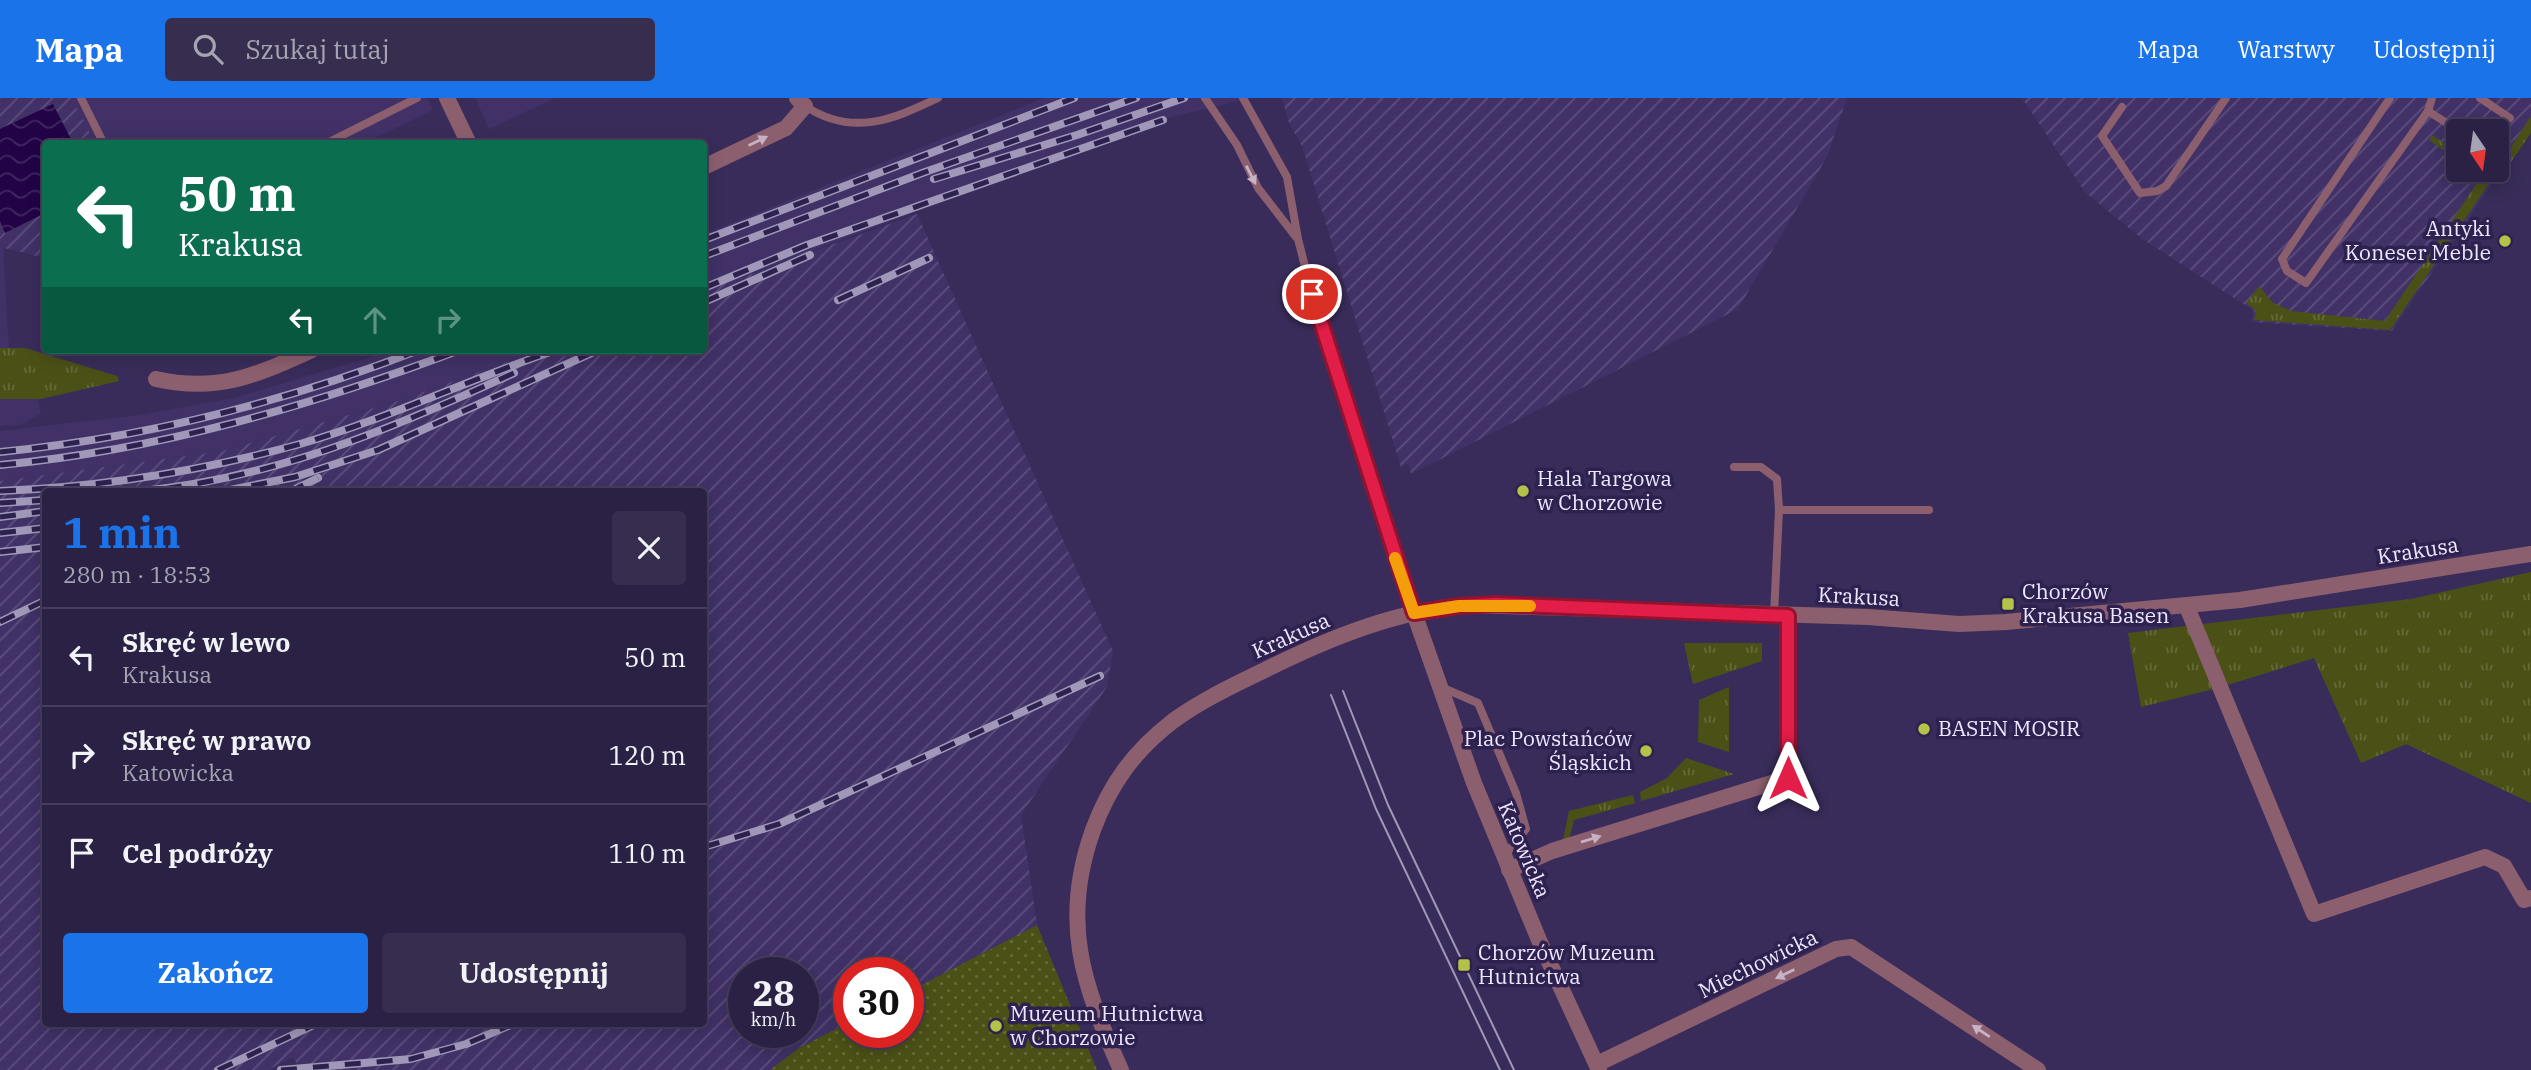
<!DOCTYPE html>
<html lang="pl">
<meta charset="utf-8">
<style>
:root{--surface:#2b2144;--page:#372e4f;--text:#f1f3f6;--muted:#a6a3b2;--line:#473e5d;--accent:#1a73e8}
body{margin:0;font-family:"IBM Plex Serif",serif;background:var(--page);color:var(--text);height:100vh;display:flex;flex-direction:column;font-size:26px;white-space:nowrap}
*{box-sizing:border-box;margin:0}
p{font-size:23px;color:var(--muted)}
.icon{flex:none;width:38px;height:38px;fill:none;stroke:currentColor;stroke-width:2;stroke-linecap:round;stroke-linejoin:round}
.map{position:relative;flex:1;overflow:hidden}
.panel{position:absolute;left:42px;top:390px;width:665px;height:539px;display:flex;flex-direction:column;background:var(--surface);border-radius:7px;box-shadow:0 4px 18px #0003,0 0 0 2px var(--line)}
.panel>*{flex:none}
.guide{position:absolute;left:42px;top:42px;width:665px;height:214px;border-radius:7px;box-shadow:0 4px 18px #0003,0 0 0 2px var(--line);background:#0b6e4f;color:#fff;overflow:hidden}
.needle{width:46px;rotate:167deg}
.buttons{position:absolute;left:2446px;top:21px;display:grid;gap:14px}
.buttons a{display:grid;place-items:center;width:63px;height:63px;border-radius:7px;background:var(--surface);box-shadow:0 4px 18px #0003,0 0 0 2px var(--line);font-size:35px}
.speed{position:absolute;left:728px;top:859px;display:flex;gap:14px;font-size:35px;font-weight:700;text-align:center}
.speed>*{display:grid;place-content:center;width:91px;height:91px;border-radius:50%;background:var(--surface);box-shadow:0 4px 18px #0003,0 0 0 2px var(--line);line-height:1}
.speed small{font-size:18px;font-weight:400}
.speed .limit{border:10px solid #d22;background:#fff;color:#111}
.pin{position:absolute;display:grid;place-items:center;width:60px;height:60px;color:#fff;margin:-30px;border:4px solid #fff;border-radius:50%;box-shadow:0 2px 7px #0007}
.me{position:absolute;width:77px;margin:-38px;rotate:0deg;stroke-linejoin:round;filter:drop-shadow(0 0 5px #0008)}
.turn{display:flex;align-items:center;gap:24px;height:147px;padding:0 21px;font-size:32px}
.turn .icon{width:91px;height:91px;stroke-width:2.5}
.turn b{display:block;font-size:49px;line-height:60px}
.lanes{display:flex;align-items:center;height:66px;padding:0 21px;background:#0003;justify-content:center;gap:35px;direction:ltr}
.lanes .off{opacity:.35}
.round{display:grid;place-items:center;flex:none;width:74px;height:74px;border-radius:7px;background:var(--page)}
.head{display:flex;align-items:center;justify-content:space-between;height:119px;padding:0 21px}
h1{font-size:42px;font-weight:700;line-height:52px;color:var(--accent)}
.cta{display:flex;gap:14px;margin-top:auto;padding:14px 21px}
.cta a{flex:1;height:80px;border-radius:7px;background:var(--accent);color:#fff;font-size:28px;font-weight:700;line-height:80px;text-align:center}
.cta a+a{background:var(--page);color:var(--text)}
ul{padding:0;list-style:none}
li{display:flex;align-items:center;gap:21px;height:98px;padding:0 21px;border-top:2px solid var(--line)}
li div{flex:1}
li b{display:block;font-size:26px}
li em{font-style:normal}
header{display:flex;align-items:center;gap:42px;box-sizing:border-box;height:98px;padding:0 35px;background:var(--accent);color:#fff}
header strong{font-size:33px}
nav{display:flex;gap:38px;margin-inline-start:auto;font-size:24px}
.search{width:490px;height:63px;background:var(--page);display:flex;align-items:center;gap:18px;box-sizing:border-box;padding:0 24px;border-radius:7px;color:var(--muted);font-size:26px}
.map>svg:first-child{display:block}
.built{fill:#413167}
.industrial{fill:url(#industrial-furrows);fill-rule:evenodd}
.grass{fill:url(#grass-tufts)}
.park{fill:url(#park-dots)}
.water{fill:url(#water-waves)}
.lines{fill:none;stroke-linecap:round;stroke-linejoin:round}
.service{stroke:#8c5f6f;stroke-width:8}
.minor{stroke:#8c5f6f;stroke-width:16}
.tram{stroke:#a198b9;stroke-width:2}
.rail-casing{stroke:#a198b9;stroke-width:8}
.rail{stroke:#2f214f;stroke-width:5;stroke-dasharray:16;stroke-linecap:butt}
.oneway{fill:#c6b1c5}
.route-casing{stroke:#92132f;stroke-width:18}
.route{stroke:#e11d48;stroke-width:12}
.slow{stroke:#f59e0b;stroke-width:12}
.poi-dot{fill:#b4c24a;stroke:#2f214f;stroke-width:2.5}
.labels{text-anchor:middle;stroke-width:7;stroke-linejoin:round;paint-order:stroke}
.poi-label{font-size:21px;fill:#ece7ff;stroke:#2f214f;text-anchor:start}
.street-label{font-size:21px;fill:#ece7ff;stroke:#2f214f}
</style>
<header>
<strong>Mapa</strong>
<div class="search"><svg class="icon" aria-label="search" viewBox="0 0 24 24"><circle cx="10" cy="10" r="6"/><path d="M15 15l6 6"/></svg>Szukaj tutaj</div>
<nav><a>Mapa</a><a>Warstwy</a><a>Udostępnij</a></nav>
</header>
<div class="map">
<svg width="2531" height="972" viewBox="0 0 2531 972">
<defs>
<pattern id="industrial-furrows" width="10" height="10" patternUnits="userSpaceOnUse" patternTransform="scale(1.75)"><rect width="10" height="10" fill="#413167"/><path d="M-1 1l2-2M0 10L10 0M9 11l2-2" fill="none" stroke="#5d4f7e"/></pattern>
<pattern id="grass-tufts" width="24" height="20" patternUnits="userSpaceOnUse" patternTransform="scale(1.75)"><rect width="24" height="20" fill="#4b5116"/><path d="M3 7l-1-3M5 7V3M7 7l1-3M15 17l-1-3M17 17v-4M19 17l1-3" fill="none" stroke="#656a39"/></pattern>
<pattern id="park-dots" width="8" height="8" patternUnits="userSpaceOnUse" patternTransform="scale(1.75)"><rect width="8" height="8" fill="#4b5116"/><path d="M2 2h.1M6 6h.1" fill="none" stroke="#656a39" stroke-width="1.8" stroke-linecap="round"/></pattern>
<pattern id="water-waves" width="16" height="10" patternUnits="userSpaceOnUse" patternTransform="scale(1.75)"><rect width="16" height="10" fill="#210346"/><path d="M0 5q4-4 8 0t8 0" fill="none" stroke="#412862"/></pattern>
</defs>
<rect width="100%" height="100%" fill="#392c5a"/>
<g class="built">
<polygon points="72,0 428,0 433,12 365,45 95,46"/>
<polygon points="475,0 555,0 489,31"/>
<polygon points="1044,0 1251,0 1168,20 704,193 704,136"/>
<polygon points="0,149 3,149 12,301 38,301 41,315 21,327 0,328"/>
<polygon points="394,252 540,252 401,302 222,353 0,383 0,333 139,317 234,300"/>
</g>
<g class="industrial">
<polygon points="0,0 72,0 95,45 46,46 45,160 0,149"/>
<polygon points="1282,0 1847,0 1827,59 1738,211 1411,376 1408,366 1401,369 1302,48 1289,25"/>
<path d="M2022,0H2531V28L2392,233L2251,224L2254,213L2141,140L2085,94ZM2459,33H2497V72H2459Z"/>
<path d="M917,116L1113,553L1107,589L1021,717L1037,827L908,894V875H849V924L799,950L770,972H300L293,959L268,972H0V383L222,353L401,302L540,252H704V193ZM46,394H704V926H46ZM744,875H803V934H744Z"/>
</g>
<g class="grass">
<polygon points="2531,18 2531,35 2497,84 2492,81 2390,232 2254,222 2256,213 2246,205 2259,188 2272,204 2291,213 2385,223 2481,79 2472,72 2482,72 2492,78"/>
<polygon points="2432,37 2459,55 2459,63 2429,42"/>
<polygon points="0,250 25,250 117,278 119,283 41,301 0,301"/>
<polygon points="2531,474 2531,705 2406,646 2361,665 2314,560 2218,590 2141,609 2128,535 2411,501"/>
<polygon points="1684,545 1762,545 1762,563 1693,586"/>
<polygon points="1729,589 1729,654 1698,644 1699,602"/>
<polygon points="1686,660 1734,676 1641,703 1640,694 1667,680"/>
<polygon points="1633,697 1635,705 1574,722 1569,741 1563,742 1569,713"/>
</g>
<polygon class="park" points="1037,827 1097,972 770,972 799,950 849,924 849,934 908,934 908,894"/>
<polygon class="water" points="53,6 73,45 46,46 45,115 5,135 0,123 0,31"/>
<g class="lines">
<g class="service">
<polyline points="81,0 104,46"/>
<polyline points="1205,0 1237,47 1258,90 1296,139"/>
<polyline points="1243,0 1287,79 1298,141 1312,196 1414,515"/>
<polyline points="2390,0 2282,161 2287,173 2306,185 2428,13 2432,0"/>
<polyline points="2480,0 2510,20"/>
<path d="M805,8C852,39 892,22 938,0"/>
<polyline points="2122,9 2102,38 2140,95 2157,93 2166,88 2226,0"/>
<polyline points="2428,13 2459,33"/>
<polyline points="325,46 417,0"/>
<polyline points="1734,369 1761,369 1777,381 1779,412 1774,517"/>
<polyline points="1779,412 1929,412"/>
<polyline points="1441,589 1478,605 1516,695 1526,731 1504,758"/>
</g>
<g class="minor">
<polyline points="447,0 469,46"/>
<polyline points="704,69 786,30 805,8 797,0"/>
<path d="M156,281C218,295 257,277 312,252"/>
<polyline points="2187,509 2314,816 2485,759 2504,768 2524,802 2531,800"/>
<polyline points="1414,515 1474,685 1539,842 1599,972"/>
<polyline points="1509,772 1552,753 1788,680 1788,518"/>
<polyline points="1597,966 1836,851 1851,849 2038,972"/>
<path d="M1121,972C1083,887 1060,824 1093,732C1110,686 1134,653 1173,623C1203,601 1238,585 1271,569C1332,539 1399,512 1468,507L1868,519L1959,526L2006,524L2240,502L2531,456"/>
</g>
<g class="tram">
<polyline points="1343,593 1388,707 1514,972"/>
<polyline points="1331,597 1376,711 1500,972"/>
</g>
<g class="rail-casing">
<g id="rail">
<polyline points="934,81 1077,37 1184,0"/>
<polyline points="704,142 1074,0"/>
<polyline points="704,158 925,74 1136,0"/>
<polyline points="704,190 807,147 1163,22"/>
<polyline points="838,202 929,160"/>
<polyline points="704,204 810,157"/>
<path d="M0,354C144,340 285,304 419,252"/>
<path d="M0,367C160,352 310,308 460,252"/>
<path d="M0,393C102,389 202,373 300,346C387,321 470,281 556,252"/>
<path d="M134,394C274,381 388,332 514,275"/>
<polyline points="220,394 295,379 378,352 598,252"/>
<polyline points="289,394 318,380"/>
<polyline points="0,405 46,402"/>
<polyline points="0,419 46,413"/>
<polyline points="0,435 46,430"/>
<polyline points="0,454 46,449"/>
<polyline points="0,524 46,502"/>
<polyline points="704,749 779,726 1100,578"/>
<polyline points="218,972 316,926"/>
<polyline points="281,972 411,961 466,946 513,926"/>
</g>
</g>
<use href="#rail" class="rail"/>
</g>
<defs><path id="oneway-solid" d="M-6-.8H1V-3.2L6.5 0L1 3.2V.8H-6Z" transform="scale(1.75)"/></defs>
<g class="oneway">
<use href="#oneway-solid" transform="translate(758 43) rotate(-26)"/>
<use href="#oneway-solid" transform="translate(1251 77) rotate(63)"/>
<use href="#oneway-solid" transform="translate(1591 741) rotate(-17)"/>
<use href="#oneway-solid" transform="translate(1785 876) rotate(154)"/>
<use href="#oneway-solid" transform="translate(1981 933) rotate(-146)"/>
</g>
<g class="lines">
<g class="route-casing">
<polyline id="route" points="1312,196 1414,515 1459,508 1495,506 1788,518 1788,680"/>
</g>
<use href="#route" class="route"/>
<polyline class="slow" points="1395,460 1414,515 1459,508 1530,508"/>
</g>
<g class="poi-dot">
<circle cx="2505" cy="143" r="7"/>
<circle cx="1523" cy="393" r="7"/>
<rect x="2001" y="499" width="14" height="14" rx="3.5"/>
<circle cx="1924" cy="631" r="7"/>
<circle cx="1646" cy="653" r="7"/>
<rect x="1457" y="860" width="14" height="14" rx="3.5"/>
<circle cx="996" cy="928" r="7"/>
</g>
<g class="labels">
<g class="poi-label">
<text x="2491" y="138" text-anchor="end">Antyki<tspan x="2491" dy="24">Koneser Meble</tspan></text>
<text x="1537" y="388">Hala Targowa<tspan x="1537" dy="24">w Chorzowie</tspan></text>
<text x="2022" y="501">Chorzów<tspan x="2022" dy="24">Krakusa Basen</tspan></text>
<text x="1938" y="638">BASEN MOSIR</text>
<text x="1632" y="648" text-anchor="end">Plac Powstańców<tspan x="1632" dy="24">Śląskich</tspan></text>
<text x="1478" y="862">Chorzów Muzeum<tspan x="1478" dy="24">Hutnictwa</tspan></text>
<text x="1010" y="923">Muzeum Hutnictwa<tspan x="1010" dy="24">w Chorzowie</tspan></text>
</g>
<g class="street-label">
<text transform="translate(2418 453) rotate(-9)" y="7">Krakusa</text>
<text transform="translate(1859 499) rotate(3)" y="7">Krakusa</text>
<text transform="translate(1291 538) rotate(-24)" y="7">Krakusa</text>
<text transform="translate(1524 752) rotate(67)" y="7">Katowicka</text>
<text transform="translate(1758 866) rotate(-26)" y="7">Miechowicka</text>
</g>
</g>
</svg>
<div class="buttons">
<a><svg class="needle" viewBox="-14 -14 28 28"><path d="M0-13l5 13h-10z" fill="#e53935"/><path d="M0 13l5-13h-10z" fill="#a6a3b2"/></svg></a>
</div>
<div class="speed"><div>28<small>km/h</small></div><div class="limit">30</div></div>
<div class="pin" style="left:1312px;top:196px;background:#d93025"><svg class="icon" aria-label="arrive" viewBox="0 0 24 24"><path d="M6 21V4h12l-3 4 3 4H6"/></svg></div>
<svg class="me" style="left:1788px;top:680px" viewBox="-20 -20 40 40"><path d="M0-17L14 15 0 8-14 15z" fill="#e11d48" stroke="#fff" stroke-width="4"/></svg>
<div class="guide">
<div class="turn"><svg class="icon" aria-label="left" viewBox="0 0 24 24"><path d="M17 20v-9H6M10 6l-5 5 5 5"/></svg><div><b>50 m</b>Krakusa</div></div>
<div class="lanes"><svg class="icon" aria-label="left" viewBox="0 0 24 24"><path d="M17 20v-9H6M10 6l-5 5 5 5"/></svg><svg class="icon off" aria-label="ahead" viewBox="0 0 24 24"><path d="M12 20V5M6 11l6-6 6 6"/></svg><svg class="icon off" aria-label="right" viewBox="0 0 24 24"><path d="M7 20v-9h11M14 6l5 5-5 5"/></svg></div>
</div>
<section class="panel">
<div class="head"><div><h1>1 min</h1><p>280 m · 18:53</p></div><a class="round"><svg class="icon" aria-label="close" viewBox="0 0 24 24"><path d="M6 6l12 12M18 6L6 18"/></svg></a></div>
<ul>
<li><svg class="icon" aria-label="left" viewBox="0 0 24 24"><path d="M17 20v-9H6M10 6l-5 5 5 5"/></svg><div><b>Skręć w lewo</b><p>Krakusa</p></div><em>50 m</em></li>
<li><svg class="icon" aria-label="right" viewBox="0 0 24 24"><path d="M7 20v-9h11M14 6l5 5-5 5"/></svg><div><b>Skręć w prawo</b><p>Katowicka</p></div><em>120 m</em></li>
<li><svg class="icon" aria-label="arrive" viewBox="0 0 24 24"><path d="M6 21V4h12l-3 4 3 4H6"/></svg><div><b>Cel podróży</b></div><em>110 m</em></li>
</ul>
<div class="cta"><a>Zakończ</a><a>Udostępnij</a></div>
</section>
</div>
